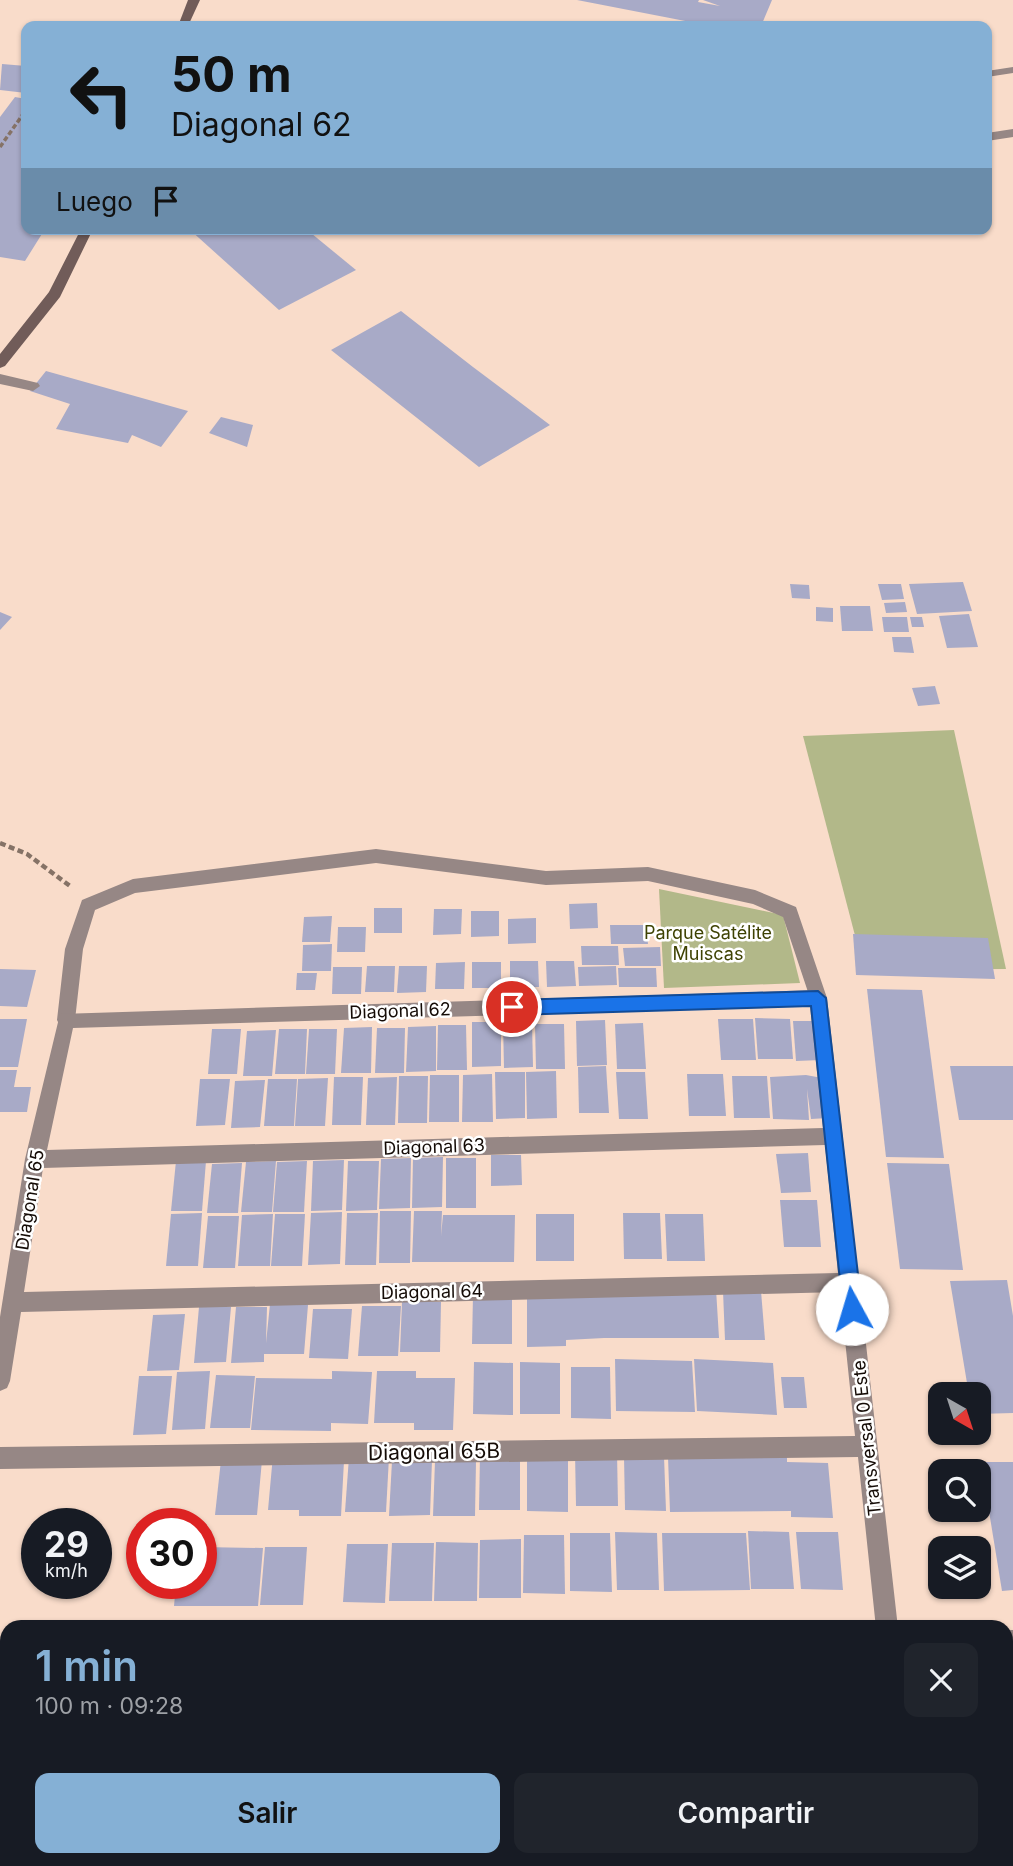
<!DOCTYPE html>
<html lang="es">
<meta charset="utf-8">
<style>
:root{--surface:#171b24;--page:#20242c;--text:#f1f3f6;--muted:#9ea1a6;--accent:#85b0d5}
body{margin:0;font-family:Inter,sans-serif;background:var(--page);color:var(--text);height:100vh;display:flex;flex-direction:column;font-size:26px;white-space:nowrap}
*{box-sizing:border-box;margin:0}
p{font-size:23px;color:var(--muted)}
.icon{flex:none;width:38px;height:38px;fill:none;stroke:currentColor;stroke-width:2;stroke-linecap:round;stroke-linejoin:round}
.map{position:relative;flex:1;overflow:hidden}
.sheet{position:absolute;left:0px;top:1620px;width:1013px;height:247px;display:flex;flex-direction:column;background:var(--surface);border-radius:21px 21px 0 0;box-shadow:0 2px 5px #0004}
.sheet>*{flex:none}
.guide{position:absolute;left:21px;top:21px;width:971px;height:214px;border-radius:14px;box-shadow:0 2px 5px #0004;background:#85b0d5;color:#111;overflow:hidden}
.needle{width:46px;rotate:141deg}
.buttons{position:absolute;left:928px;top:1382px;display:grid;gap:14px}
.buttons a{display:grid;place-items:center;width:63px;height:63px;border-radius:14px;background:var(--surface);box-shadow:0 2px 5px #0004;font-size:35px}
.speed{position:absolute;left:21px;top:1508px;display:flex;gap:14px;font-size:35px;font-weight:700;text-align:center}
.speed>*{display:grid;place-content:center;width:91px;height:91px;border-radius:50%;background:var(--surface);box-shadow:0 2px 5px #0004;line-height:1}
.speed small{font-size:18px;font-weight:400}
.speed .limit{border:10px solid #d22;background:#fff;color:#111}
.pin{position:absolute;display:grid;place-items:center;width:60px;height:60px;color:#fff;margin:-30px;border:4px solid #fff;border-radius:50%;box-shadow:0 2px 7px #0007}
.me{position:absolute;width:77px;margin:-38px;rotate:354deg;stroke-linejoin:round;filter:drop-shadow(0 0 5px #0008)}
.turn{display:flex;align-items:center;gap:24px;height:147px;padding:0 35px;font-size:32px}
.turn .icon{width:91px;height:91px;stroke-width:2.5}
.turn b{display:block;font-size:49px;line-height:60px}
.then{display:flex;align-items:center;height:66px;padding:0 35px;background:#0003;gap:14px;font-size:26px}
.round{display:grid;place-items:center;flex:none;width:74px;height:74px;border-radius:14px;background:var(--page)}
.summary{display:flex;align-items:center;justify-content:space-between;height:119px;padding:0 35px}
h1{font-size:42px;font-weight:600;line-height:52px;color:var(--accent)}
.button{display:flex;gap:14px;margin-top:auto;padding:14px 35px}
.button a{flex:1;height:80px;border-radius:14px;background:var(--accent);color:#111;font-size:28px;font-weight:600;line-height:80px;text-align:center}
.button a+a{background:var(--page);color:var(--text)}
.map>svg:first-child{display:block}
.green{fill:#b2b889}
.building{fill:#a8aac7}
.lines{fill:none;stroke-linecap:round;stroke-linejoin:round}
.path-far2{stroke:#857266;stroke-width:3.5;stroke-dasharray:5 2.5;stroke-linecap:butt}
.path-far1{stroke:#857266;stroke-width:4.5;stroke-dasharray:6 3.5;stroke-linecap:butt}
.path{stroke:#857266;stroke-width:5;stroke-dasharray:9 4.5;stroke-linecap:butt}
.lane{fill:#968785;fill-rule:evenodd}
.street{fill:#968785;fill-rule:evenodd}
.secondary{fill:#715c59;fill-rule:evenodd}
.route{fill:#1a73e8;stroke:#114b97;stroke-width:2}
.labels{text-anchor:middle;stroke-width:5;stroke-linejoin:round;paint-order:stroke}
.park-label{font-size:18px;fill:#3e4203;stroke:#fff}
.street-label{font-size:18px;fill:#140b06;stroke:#fff}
.near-street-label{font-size:21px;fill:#140b06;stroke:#fff}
</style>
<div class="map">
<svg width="1013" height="1866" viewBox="0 0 1013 1866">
<rect width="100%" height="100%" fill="#f9dcca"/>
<g class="green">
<polygon points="954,730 1006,969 864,970 803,736"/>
<polygon points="659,889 783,915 800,983 664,988"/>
</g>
<g class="building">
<polygon points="577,0 699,0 698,2 720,6 703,0 772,0 761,26 711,26"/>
<polygon points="2,64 26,66 26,93 0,90"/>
<polygon points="15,97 26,99 26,229 45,229 25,261 0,257 0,117"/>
<polygon points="189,229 306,229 356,270 279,310"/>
<polygon points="401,311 473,367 550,425 479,467 331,350"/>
<polygon points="46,371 188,411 161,447 132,435 128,443 56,429 70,404 30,391"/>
<polygon points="221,417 253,425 247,447 209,433"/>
<polygon points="963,582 972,611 917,614 909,584"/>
<polygon points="790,584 809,585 810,599 792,598"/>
<polygon points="878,584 901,584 904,599 882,600"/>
<polygon points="905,602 907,612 886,613 884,603"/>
<polygon points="840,606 870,606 873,631 842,631"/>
<polygon points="816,607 833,608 833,622 816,621"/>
<polygon points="0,612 12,617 0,630"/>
<polygon points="969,614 978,647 947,648 939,616"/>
<polygon points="882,617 907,617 909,632 884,632"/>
<polygon points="910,617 922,617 924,627 912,627"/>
<polygon points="892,637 911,637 914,653 894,652"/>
<polygon points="935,686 940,704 918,706 912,688"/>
<polygon points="597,903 598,928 570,929 569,904"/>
<rect x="374" y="908" width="28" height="25"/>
<polygon points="434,909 462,909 461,934 433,935"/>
<polygon points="471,911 499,911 499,936 471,937"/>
<polygon points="332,916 330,942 302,942 304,917"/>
<polygon points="536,918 536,943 508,944 508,919"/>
<polygon points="610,925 646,925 648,944 611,944"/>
<polygon points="338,927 366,927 365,952 337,952"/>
<polygon points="853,934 988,938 995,979 856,975"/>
<polygon points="332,944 331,971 302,971 303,945"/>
<polygon points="581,946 618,946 619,965 582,965"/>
<polygon points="660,947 661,966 625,966 623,948"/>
<polygon points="510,961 538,961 539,987 510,987"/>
<polygon points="546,961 574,961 576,986 547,987"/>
<polygon points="465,962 464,989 435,989 436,963"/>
<rect x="472" y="962" width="29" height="26"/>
<polygon points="367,966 395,966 394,992 365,992"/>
<polygon points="399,966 427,966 426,992 397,993"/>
<polygon points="616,966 617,985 579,986 578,967"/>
<polygon points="333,967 362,967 361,994 332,994"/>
<polygon points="618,968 656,968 657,987 619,987"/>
<polygon points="0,969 36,970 27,1007 0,1006"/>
<polygon points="297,973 317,973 315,990 296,990"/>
<polygon points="867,989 922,990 944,1158 886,1157"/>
<polygon points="755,1018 790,1019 793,1059 758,1059"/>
<polygon points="0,1019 27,1019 18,1067 0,1067"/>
<polygon points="718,1019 753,1019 756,1060 721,1060"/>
<polygon points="605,1020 607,1065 577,1066 576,1021"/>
<polygon points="793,1021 816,1021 821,1060 796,1061"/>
<polygon points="472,1022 501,1022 501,1066 472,1067"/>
<polygon points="503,1022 532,1022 533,1067 504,1068"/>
<polygon points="643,1023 646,1069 617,1069 615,1024"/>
<polygon points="535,1024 564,1024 565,1069 536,1069"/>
<polygon points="438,1025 466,1025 467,1070 437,1070"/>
<polygon points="436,1026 436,1071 406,1072 408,1027"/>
<polygon points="372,1027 371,1073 341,1073 344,1028"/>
<polygon points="377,1028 405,1028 404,1073 375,1073"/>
<polygon points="212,1029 241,1029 237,1074 208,1074"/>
<polygon points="279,1029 307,1029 305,1074 275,1074"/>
<polygon points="309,1029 337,1029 335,1074 306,1074"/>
<polygon points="276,1030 272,1076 243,1076 247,1031"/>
<polygon points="606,1066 609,1113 579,1113 578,1067"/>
<polygon points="950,1066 1013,1066 1013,1120 959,1120"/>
<polygon points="0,1070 17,1070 14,1087 31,1087 27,1112 0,1112"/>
<polygon points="556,1071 557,1118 527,1119 526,1072"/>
<polygon points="495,1072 525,1072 525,1118 496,1119"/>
<polygon points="616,1072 645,1072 648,1119 619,1119"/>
<polygon points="492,1074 493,1122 462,1122 463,1075"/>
<polygon points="687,1074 723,1074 726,1116 689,1116"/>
<polygon points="430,1075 459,1075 459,1122 429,1122"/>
<polygon points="806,1075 822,1078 828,1118 811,1119 807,1089 809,1120 773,1119 770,1077"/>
<polygon points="399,1076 428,1076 427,1123 398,1123"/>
<polygon points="732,1076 767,1076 770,1118 734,1118"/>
<polygon points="334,1077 363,1077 361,1125 332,1125"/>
<polygon points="397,1077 395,1125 366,1125 368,1078"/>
<polygon points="328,1078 325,1126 295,1126 298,1079"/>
<polygon points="200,1079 230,1079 225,1125 196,1126"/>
<polygon points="268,1079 297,1079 294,1126 264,1126"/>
<polygon points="265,1080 260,1127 231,1128 235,1081"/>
<polygon points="808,1153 811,1192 781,1193 776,1154"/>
<polygon points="491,1155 521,1155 522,1185 491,1186"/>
<polygon points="443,1157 442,1207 412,1208 413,1158"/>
<polygon points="411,1158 410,1208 379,1209 381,1159"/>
<rect x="446" y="1158" width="30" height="50"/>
<polygon points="344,1160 342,1210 311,1211 313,1161"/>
<polygon points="176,1161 206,1161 202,1211 171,1211"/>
<polygon points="276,1161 272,1212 241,1212 246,1162"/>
<polygon points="307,1161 304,1212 273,1212 277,1162"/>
<polygon points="348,1161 379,1161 377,1210 346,1211"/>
<polygon points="242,1163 238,1213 207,1213 212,1164"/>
<polygon points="887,1163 949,1164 963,1270 900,1269"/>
<polygon points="780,1200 817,1200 821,1247 784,1247"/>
<polygon points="380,1211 411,1211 410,1263 379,1263"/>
<polygon points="414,1211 442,1211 441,1236 443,1215 515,1215 514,1262 412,1262"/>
<polygon points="342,1212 340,1264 308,1265 311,1213"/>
<polygon points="202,1213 198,1266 166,1266 171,1214"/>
<polygon points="347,1213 378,1213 376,1265 345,1265"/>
<polygon points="623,1213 660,1213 662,1259 624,1259"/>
<polygon points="273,1214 270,1266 238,1266 242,1215"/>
<polygon points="275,1214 305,1214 302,1266 271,1266"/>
<rect x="536" y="1214" width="38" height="47"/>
<polygon points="665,1214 703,1214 705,1261 667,1261"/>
<polygon points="208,1216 239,1216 235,1268 203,1268"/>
<polygon points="1007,1280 1013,1316 1013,1413 978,1414 978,1395 969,1395 950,1281"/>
<polygon points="716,1289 719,1338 604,1338 566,1340 566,1346 527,1347 527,1297"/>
<polygon points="723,1291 761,1291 765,1340 725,1340"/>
<polygon points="473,1295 512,1295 512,1344 472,1344"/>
<polygon points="402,1302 441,1302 440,1352 400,1352"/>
<polygon points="270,1304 308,1305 304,1354 264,1354 264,1362 231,1363 236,1307 267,1307 266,1343"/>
<polygon points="362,1306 401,1306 398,1356 358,1356"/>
<polygon points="199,1307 231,1307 226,1362 194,1363"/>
<polygon points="313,1309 352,1309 348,1359 309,1358"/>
<polygon points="185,1314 179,1370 147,1371 153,1315"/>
<polygon points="615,1359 692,1361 695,1412 616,1411"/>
<polygon points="694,1359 773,1363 777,1415 697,1411"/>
<polygon points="474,1362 513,1363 513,1415 473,1414"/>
<polygon points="520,1362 560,1363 560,1414 520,1414"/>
<polygon points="571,1367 610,1367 611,1419 571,1418"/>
<polygon points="210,1371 205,1429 172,1430 177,1372"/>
<polygon points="332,1371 372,1372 368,1424 331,1423 331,1431 251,1430 256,1378 332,1379"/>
<polygon points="377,1371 416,1371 416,1378 455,1378 453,1430 414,1430 414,1423 374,1423"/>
<polygon points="216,1375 255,1376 250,1428 210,1428"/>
<polygon points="139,1376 172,1376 166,1434 133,1435"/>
<polygon points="781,1377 804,1377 807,1408 784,1408"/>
<polygon points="575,1452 617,1452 618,1506 576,1506"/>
<polygon points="273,1455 344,1461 341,1516 299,1516 299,1510 268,1510"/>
<polygon points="480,1455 520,1455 520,1510 479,1510"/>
<polygon points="527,1456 568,1457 568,1512 527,1511"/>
<polygon points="624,1456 664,1456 666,1511 625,1510"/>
<polygon points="787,1456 787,1462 828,1463 833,1518 791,1517 791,1511 670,1512 668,1457"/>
<polygon points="349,1457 389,1457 386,1512 345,1512"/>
<polygon points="221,1460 262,1460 257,1515 215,1515"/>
<polygon points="432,1460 430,1515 389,1516 392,1461"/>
<polygon points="435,1461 476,1461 475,1516 433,1516"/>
<polygon points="981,1462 1013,1462 1013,1590 1002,1591"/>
<polygon points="748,1531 789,1532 794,1589 751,1589"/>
<polygon points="615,1532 657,1533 659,1590 617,1590"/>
<polygon points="796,1532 838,1532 843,1590 801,1589"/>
<polygon points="570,1533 610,1533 612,1592 570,1591"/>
<polygon points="662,1533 746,1533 750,1590 664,1591"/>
<polygon points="524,1535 564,1535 565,1594 523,1593"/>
<polygon points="521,1539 521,1598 479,1598 480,1540"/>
<polygon points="436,1542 478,1543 477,1601 434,1601"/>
<polygon points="392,1543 434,1543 432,1601 389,1601"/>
<polygon points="347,1544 388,1544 385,1603 343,1602"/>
<polygon points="201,1547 263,1548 258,1606 174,1606 176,1584 201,1584"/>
<polygon points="265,1547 307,1547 303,1605 260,1605"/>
<rect x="1006" y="1686" width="7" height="138"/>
<polygon points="4,1703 7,1703 7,1860 84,1860 84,1866 0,1866 0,1733"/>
<polygon points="1013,1831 1013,1866 1010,1866 1006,1832"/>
<rect x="561" y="1860" width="45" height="6"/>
<polygon points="638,1860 680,1860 680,1866 639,1866"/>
<rect x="681" y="1860" width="41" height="6"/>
<polygon points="729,1860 814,1860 814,1866 730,1866"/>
<rect x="819" y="1860" width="42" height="6"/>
<polygon points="865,1860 906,1860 907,1866 865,1866"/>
<polygon points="910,1860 952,1860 953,1866 911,1866"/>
<polygon points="956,1860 999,1860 1000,1866 957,1866"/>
</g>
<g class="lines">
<polyline class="path-far2" points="0,147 26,110"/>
<polyline class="path-far1" points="0,843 27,854 70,886"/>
<polyline class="path" points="489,1860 489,1866"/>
<g class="lane">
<polygon points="1013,67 1013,73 987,77 987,71"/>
<polygon points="1013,129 1013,137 987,141 987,133"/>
<polygon points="0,374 38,383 40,386 33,391 0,384"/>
<polygon points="376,849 546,871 648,867 755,890 796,907 827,998 824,1004 818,1006 812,1004 783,917 753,904 648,881 546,885 376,863 135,893 95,910 83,949 75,1020 72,1026 66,1028 60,1026 57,1020 65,949 82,900 133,879"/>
</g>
<g class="street">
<path d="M818,990L824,992L827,998L898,1628H876L858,1457L0,1469V1447L855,1436L840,1292L21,1312L10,1381L7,1388L0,1391V1317L25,1159L60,1014ZM810,1006L823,1128L47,1150L73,1028ZM825,1145L838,1273L24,1292L43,1168Z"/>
<rect x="1006" y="1630" width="7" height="22"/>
<rect x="0" y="1664" width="7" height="22"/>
</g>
<g class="secondary">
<polygon points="188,0 200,0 188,26 178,26"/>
<polygon points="81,229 93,229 60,297 5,366 0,368 0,354 49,292"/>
</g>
</g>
<polygon class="route" points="818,991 826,998 862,1309 859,1315 852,1318 846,1315 843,1309 811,1006 512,1015 504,1007 512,1000"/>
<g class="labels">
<g class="park-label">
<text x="708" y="939">Parque Satélite<tspan x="708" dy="21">Muiscas</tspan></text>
</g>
<g class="street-label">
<text transform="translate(400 1011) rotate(-2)" y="6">Diagonal 62</text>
<text transform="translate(434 1147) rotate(-2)" y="6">Diagonal 63</text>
<text transform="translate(30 1200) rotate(-81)" y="6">Diagonal 65</text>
<text transform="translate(432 1292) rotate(-1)" y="6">Diagonal 64</text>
<text transform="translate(867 1438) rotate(-96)" y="6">Transversal 0 Este</text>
</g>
<g class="near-street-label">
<text transform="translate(434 1452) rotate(-1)" y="7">Diagonal 65B</text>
</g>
</g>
</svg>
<div class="buttons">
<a><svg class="needle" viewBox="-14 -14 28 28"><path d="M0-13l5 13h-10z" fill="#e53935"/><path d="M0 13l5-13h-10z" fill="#9ea1a6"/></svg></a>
<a><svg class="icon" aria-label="search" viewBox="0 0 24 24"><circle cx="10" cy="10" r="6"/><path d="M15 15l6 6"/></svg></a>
<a><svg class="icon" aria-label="layers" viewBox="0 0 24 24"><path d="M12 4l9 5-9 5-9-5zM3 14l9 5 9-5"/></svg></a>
</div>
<div class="speed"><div>29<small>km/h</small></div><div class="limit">30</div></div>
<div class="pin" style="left:512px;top:1007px;background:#d93025"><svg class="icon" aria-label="arrive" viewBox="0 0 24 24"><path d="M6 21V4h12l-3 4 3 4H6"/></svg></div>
<svg class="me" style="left:852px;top:1309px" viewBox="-20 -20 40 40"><circle r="19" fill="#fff"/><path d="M0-13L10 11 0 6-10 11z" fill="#1a73e8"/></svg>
<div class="guide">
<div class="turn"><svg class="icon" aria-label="left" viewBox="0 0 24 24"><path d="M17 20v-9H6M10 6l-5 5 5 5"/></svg><div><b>50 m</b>Diagonal 62</div></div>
<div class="then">Luego<svg class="icon" aria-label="arrive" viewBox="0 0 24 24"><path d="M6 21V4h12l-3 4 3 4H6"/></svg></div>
</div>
<section class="sheet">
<div class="summary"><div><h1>1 min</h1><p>100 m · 09:28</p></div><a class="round"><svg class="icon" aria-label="close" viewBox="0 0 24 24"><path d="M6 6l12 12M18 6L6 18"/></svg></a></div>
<div class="button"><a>Salir</a><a>Compartir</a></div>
</section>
</div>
